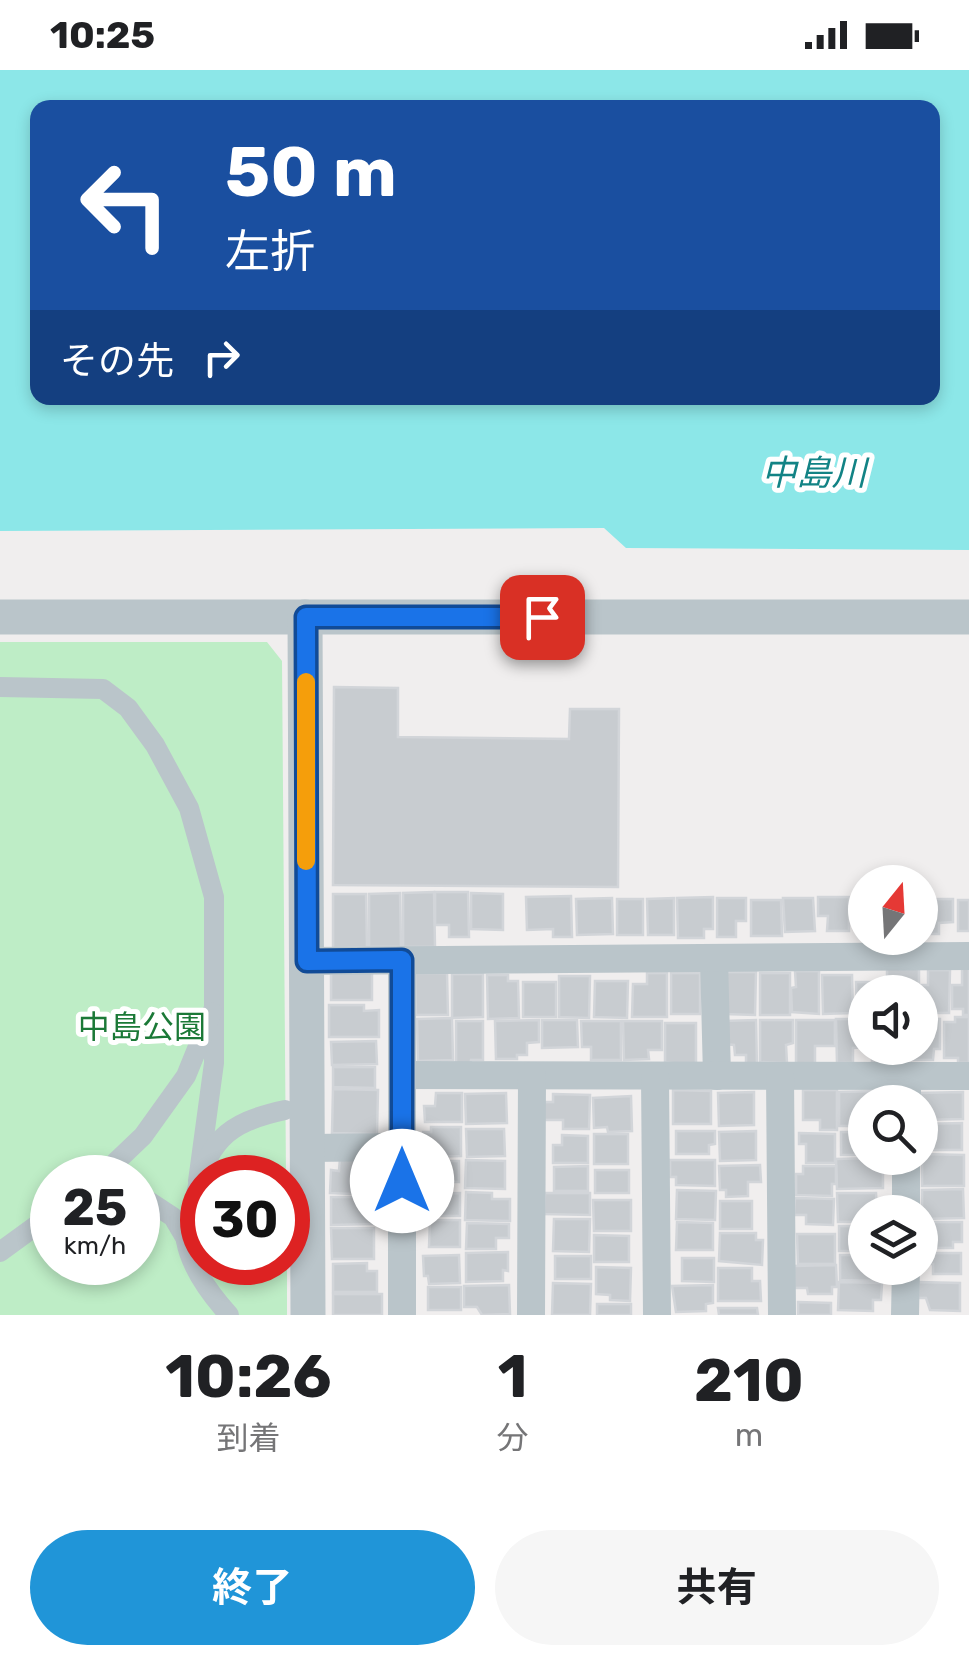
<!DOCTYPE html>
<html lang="ja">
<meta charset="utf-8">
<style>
:root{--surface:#fff;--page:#f6f6f6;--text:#202124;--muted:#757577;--accent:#2095d8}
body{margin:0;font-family:Rubik,"Noto Sans JP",sans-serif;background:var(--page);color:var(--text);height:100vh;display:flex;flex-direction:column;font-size:38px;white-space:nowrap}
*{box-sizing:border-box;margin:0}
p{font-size:32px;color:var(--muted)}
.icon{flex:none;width:55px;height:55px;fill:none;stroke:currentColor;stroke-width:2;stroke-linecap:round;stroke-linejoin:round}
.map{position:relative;height:1245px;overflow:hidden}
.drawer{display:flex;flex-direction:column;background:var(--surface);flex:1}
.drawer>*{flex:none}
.guide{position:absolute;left:30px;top:30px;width:910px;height:305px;border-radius:20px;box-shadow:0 5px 15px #0003;background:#1a4fa0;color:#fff;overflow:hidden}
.needle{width:65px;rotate:18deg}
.tools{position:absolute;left:848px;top:795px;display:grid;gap:20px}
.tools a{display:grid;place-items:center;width:90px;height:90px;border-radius:50%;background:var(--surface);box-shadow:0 5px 15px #0003;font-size:50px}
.speed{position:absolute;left:30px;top:1085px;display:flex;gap:20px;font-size:50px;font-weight:700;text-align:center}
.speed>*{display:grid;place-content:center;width:130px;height:130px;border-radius:50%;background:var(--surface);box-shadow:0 5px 15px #0003;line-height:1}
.speed small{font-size:25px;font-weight:400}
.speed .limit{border:15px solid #d22;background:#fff;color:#111}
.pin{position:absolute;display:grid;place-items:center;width:85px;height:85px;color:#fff;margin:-42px;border-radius:20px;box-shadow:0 5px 15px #0006}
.me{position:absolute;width:110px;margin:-55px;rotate:0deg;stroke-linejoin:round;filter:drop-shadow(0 0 8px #0008)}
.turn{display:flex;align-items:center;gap:35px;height:210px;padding:0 30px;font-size:45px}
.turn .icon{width:130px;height:130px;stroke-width:2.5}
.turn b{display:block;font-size:70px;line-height:85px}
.then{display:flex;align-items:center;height:95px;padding:0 30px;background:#0003;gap:20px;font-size:38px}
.eta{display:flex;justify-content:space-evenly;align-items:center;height:170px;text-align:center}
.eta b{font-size:60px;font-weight:700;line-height:70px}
.action{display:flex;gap:20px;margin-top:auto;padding:20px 30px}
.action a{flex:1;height:115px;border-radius:60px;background:var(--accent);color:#fff;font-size:40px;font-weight:700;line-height:115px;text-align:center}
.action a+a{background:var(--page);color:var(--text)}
.status{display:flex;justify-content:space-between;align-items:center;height:70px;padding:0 50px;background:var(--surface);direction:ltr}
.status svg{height:28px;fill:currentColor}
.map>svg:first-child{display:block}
.green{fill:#beedc6;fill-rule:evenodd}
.water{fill:#8ce7e8;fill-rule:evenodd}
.building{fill:#c8ccd0;stroke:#d2d5d9;stroke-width:2.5}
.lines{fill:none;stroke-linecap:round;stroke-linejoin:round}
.pedestrian{stroke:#bac5ca;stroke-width:20}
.minor{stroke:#bac5ca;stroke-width:28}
.tertiary{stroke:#bac5ca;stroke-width:35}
.route-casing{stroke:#114b97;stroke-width:25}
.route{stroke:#1a73e8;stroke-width:18}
.slow{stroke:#f59e0b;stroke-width:18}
.labels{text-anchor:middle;stroke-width:10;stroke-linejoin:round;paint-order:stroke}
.park-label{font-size:32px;fill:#1b7937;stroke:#fff}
.water-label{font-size:35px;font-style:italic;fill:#128385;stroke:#fff}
</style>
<div class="status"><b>10:25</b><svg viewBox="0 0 49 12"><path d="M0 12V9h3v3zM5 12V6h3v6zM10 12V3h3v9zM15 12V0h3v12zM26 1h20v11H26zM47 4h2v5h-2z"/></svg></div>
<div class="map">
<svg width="969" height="1245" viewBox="0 0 969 1245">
<rect width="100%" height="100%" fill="#f0eeee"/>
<path class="green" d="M0,572H267L282,591L286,1107L202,1108V1192L287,1193V1245H0ZM52,1108H138V1192H52Z"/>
<path class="water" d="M0,0H969V480L626,478L604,458L0,461ZM38,38H932V328H38Z"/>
<g class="building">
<polygon points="334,617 398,618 398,667 569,669 570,639 619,639 618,817 333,815"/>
<polygon points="434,822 435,877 403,877 403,823"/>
<polygon points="435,822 468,822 469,867 449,867 449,855 435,855"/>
<polygon points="400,823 401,877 369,877 369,824"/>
<polygon points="471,823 503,824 503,860 471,859"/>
<polygon points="333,824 366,824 367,877 333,878"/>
<polygon points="571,826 572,867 553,867 553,859 527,860 526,827"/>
<polygon points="713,827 713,859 704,859 704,868 678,868 677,828"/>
<polygon points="818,827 849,827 849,861 827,861 828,846 818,846"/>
<polygon points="612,828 613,864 577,865 576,829"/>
<polygon points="674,828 674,865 648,865 647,829"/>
<polygon points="717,828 746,828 746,851 736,851 736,867 717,867"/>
<polygon points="783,828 813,828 815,861 785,862"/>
<polygon points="853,828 865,828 865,860 853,854"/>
<rect x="617" y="829" width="26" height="36"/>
<polygon points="922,829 953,829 953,852 939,853 939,864 923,864"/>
<polygon points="751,830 781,830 782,866 751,866"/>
<rect x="958" y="830" width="11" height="31"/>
<polygon points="919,896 919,922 887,922 887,897"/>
<polygon points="962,898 969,898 969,945 963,945 963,939 952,939 952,915 962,915"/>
<polygon points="928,900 950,900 949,943 920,943 921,915 928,915"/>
<polygon points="795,901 819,901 819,944 792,942 791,918 796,917"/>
<rect x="331" y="902" width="41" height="28"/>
<polygon points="725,902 756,902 755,945 725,944"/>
<polygon points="415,903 447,903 448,945 416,945"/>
<polygon points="647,903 667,903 667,947 632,947 633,914 647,914"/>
<rect x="671" y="903" width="29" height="41"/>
<rect x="760" y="903" width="30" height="42"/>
<polygon points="452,904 483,904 483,947 452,948"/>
<polygon points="487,905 508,905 508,911 518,911 519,948 488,949"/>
<polygon points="822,905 852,905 853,943 823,944"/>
<polygon points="559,906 590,906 589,948 559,947"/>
<polygon points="595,911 628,911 627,948 594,947"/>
<rect x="523" y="912" width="33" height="35"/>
<polygon points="856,912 884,912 884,922 865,922 865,944 857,944"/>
<polygon points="329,935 364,935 364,941 379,940 379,967 329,967"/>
<polygon points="955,947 969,947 969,993 958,993 958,988 944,988 944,952 955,952"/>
<polygon points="452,948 453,990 418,991 417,949"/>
<polygon points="920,948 940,949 940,979 934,979 933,990 907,990 908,978 920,978"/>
<polygon points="836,949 865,949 865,977 853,978 853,993 837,993"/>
<polygon points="539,950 539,972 527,973 527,985 517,985 517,989 496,989 495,951"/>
<polygon points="542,950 577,950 578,977 542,978"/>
<polygon points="756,950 757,997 746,997 746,985 735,985 734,975 724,974 724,951"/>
<polygon points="760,950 793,950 793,973 786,975 787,993 760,992"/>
<polygon points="796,950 835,950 835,976 815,976 815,998 796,998"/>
<polygon points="456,951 483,951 483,990 471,990 470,995 456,995"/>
<polygon points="581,951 621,951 621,990 591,990 591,977 582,977"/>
<polygon points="623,951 662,951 662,980 648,980 649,989 624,990"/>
<polygon points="665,953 696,953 696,997 665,992"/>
<polygon points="376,971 377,994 332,995 331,972"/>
<polygon points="872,978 904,978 904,979 895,979 895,992 872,991"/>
<polygon points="333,997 375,997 375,1018 333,1017"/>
<polygon points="333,1019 378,1020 377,1064 332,1063"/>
<polygon points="673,1020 711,1021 711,1054 673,1054"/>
<polygon points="803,1020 837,1020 837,1060 820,1060 820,1050 803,1050"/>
<polygon points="878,1021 878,1032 865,1032 865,1056 839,1056 839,1022"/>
<polygon points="754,1022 754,1055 719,1056 718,1023"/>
<polygon points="963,1022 963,1049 920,1050 919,1023"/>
<polygon points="436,1023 462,1023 462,1052 425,1052 424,1036 435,1036"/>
<polygon points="506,1023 507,1053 466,1054 465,1024"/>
<polygon points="553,1024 590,1025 589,1059 563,1059 563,1050 539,1050 539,1032 553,1032"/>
<polygon points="631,1026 632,1061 608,1062 607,1057 594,1058 593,1028"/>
<polygon points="962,1053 962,1080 920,1080 920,1054"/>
<polygon points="431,1057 461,1057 461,1086 423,1087 423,1062 431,1062"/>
<polygon points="466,1059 504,1059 505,1086 467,1087"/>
<polygon points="676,1061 715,1061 715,1074 709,1075 709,1084 676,1084"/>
<polygon points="756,1061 756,1090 720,1091 719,1062"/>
<rect x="841" y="1062" width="24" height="23"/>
<polygon points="799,1063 835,1064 835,1093 806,1093 806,1074 799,1074"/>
<rect x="594" y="1064" width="34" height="30"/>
<polygon points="562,1065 588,1066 588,1093 553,1093 553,1075 562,1075"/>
<polygon points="922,1084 964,1085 964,1116 922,1116"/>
<polygon points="340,1088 378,1089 377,1125 330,1123 331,1100 339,1101"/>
<polygon points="870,1088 868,1096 883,1095 883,1118 837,1119 836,1089"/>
<polygon points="466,1090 505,1091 505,1119 465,1118"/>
<polygon points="670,1090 715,1090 715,1116 676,1115 676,1107 670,1107"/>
<polygon points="417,1091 459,1091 459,1112 443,1112 443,1119 425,1119 425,1109 417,1109"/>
<polygon points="760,1095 761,1112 748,1112 748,1126 726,1127 726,1120 720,1120 719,1096"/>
<polygon points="588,1096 588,1121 554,1121 554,1097"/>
<polygon points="803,1096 836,1096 836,1114 832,1114 832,1126 796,1125 796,1104 803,1104"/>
<rect x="595" y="1100" width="34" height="23"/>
<polygon points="963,1119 964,1148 922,1149 922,1120"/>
<polygon points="677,1120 716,1121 715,1150 676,1149"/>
<polygon points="466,1122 492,1123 492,1129 510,1129 510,1151 465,1150"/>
<polygon points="460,1123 460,1146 431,1146 431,1136 423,1136 423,1124"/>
<polygon points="545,1123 590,1123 590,1145 544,1144"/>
<polygon points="837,1123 876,1123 877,1142 865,1142 865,1152 838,1152"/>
<polygon points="331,1127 375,1127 376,1154 331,1155"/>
<polygon points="795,1128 834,1129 833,1155 806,1154 806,1145 794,1145"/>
<polygon points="593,1130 631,1130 631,1161 594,1161"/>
<rect x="720" y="1131" width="32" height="28"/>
<polygon points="554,1149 590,1149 589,1182 553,1181"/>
<polygon points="430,1150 460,1150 460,1177 429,1177"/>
<polygon points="677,1152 713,1153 713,1180 676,1180"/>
<polygon points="921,1152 962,1152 962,1172 953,1172 953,1178 921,1178"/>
<polygon points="467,1153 509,1154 509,1168 496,1168 496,1179 466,1179"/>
<rect x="839" y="1156" width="26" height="25"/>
<polygon points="331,1158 374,1158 374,1189 332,1189"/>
<polygon points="720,1163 756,1163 756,1170 763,1170 762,1195 719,1191"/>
<polygon points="797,1164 835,1164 835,1194 798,1194"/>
<polygon points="594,1165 629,1166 629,1192 594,1192"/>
<polygon points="508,1182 508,1201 503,1200 503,1211 466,1212 466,1183"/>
<polygon points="920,1183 961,1183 961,1204 933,1204 933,1194 920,1194"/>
<polygon points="459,1185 460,1213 429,1214 428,1206 424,1206 423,1186"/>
<polygon points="840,1185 865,1185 865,1198 881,1198 880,1211 840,1210"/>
<rect x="555" y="1186" width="36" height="23"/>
<polygon points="682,1188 714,1188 714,1212 682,1211"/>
<polygon points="367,1193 367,1201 377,1201 377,1222 333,1222 333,1194"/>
<polygon points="836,1195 837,1217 832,1217 832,1224 808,1224 807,1218 794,1218 794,1196"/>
<polygon points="596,1197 631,1198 630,1231 610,1230 610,1225 596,1224"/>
<polygon points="718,1198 752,1198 752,1211 760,1211 761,1231 718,1231"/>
<polygon points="839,1212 882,1213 881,1230 873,1230 873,1241 838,1240"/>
<polygon points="918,1212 960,1213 960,1241 930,1240 926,1228 918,1228"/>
<polygon points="553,1213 591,1214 590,1245 552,1245"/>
<polygon points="509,1215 510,1244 482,1245 477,1237 464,1237 464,1216"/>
<polygon points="713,1215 713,1233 706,1234 706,1241 676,1242 672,1216"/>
<rect x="428" y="1217" width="33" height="23"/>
<rect x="333" y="1224" width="49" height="21"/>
<polygon points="798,1232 831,1233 831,1245 798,1245"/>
<rect x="597" y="1234" width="34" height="11"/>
<polygon points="718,1238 757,1238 758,1245 719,1245"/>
</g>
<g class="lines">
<g class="pedestrian">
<polyline points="0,617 103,619 128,638 155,675 189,738 214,827 214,993 198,1111"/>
<polyline points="99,1108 143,1066 186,1006 212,942"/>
<polyline points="138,1124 173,1147 186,1169"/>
<polyline points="0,1182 52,1144"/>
<path d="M229,1245C211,1225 191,1198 186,1171C185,1160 191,1143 194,1132C207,1072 225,1053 285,1040"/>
</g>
<g class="minor">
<polyline points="714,888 717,1006"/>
<polyline points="402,890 402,1245"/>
<polyline points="307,891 969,886"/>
<polyline points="402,1005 969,1006"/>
<polyline points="655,1006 657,1245"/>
<polyline points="780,1006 782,1245"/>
<polyline points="907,1032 907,1006"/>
<polyline points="308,1078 402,1077"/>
<polyline points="906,1142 906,1088"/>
<polyline points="531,1245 532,1006"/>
<polyline points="905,1245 906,1198"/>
</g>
<g class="tertiary">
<polyline points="0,547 969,547"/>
<polyline points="305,547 308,1245"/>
</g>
</g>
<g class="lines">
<g class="route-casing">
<polyline id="route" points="402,1111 402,890 307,891 306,547 542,547"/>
</g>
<use href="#route" class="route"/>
<polyline class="slow" points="306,612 306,791"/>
</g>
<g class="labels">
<g class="park-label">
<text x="142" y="968">中島公園</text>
</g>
<g class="water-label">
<text x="814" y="415">中島川</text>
</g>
</g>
</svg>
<div class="tools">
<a><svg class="needle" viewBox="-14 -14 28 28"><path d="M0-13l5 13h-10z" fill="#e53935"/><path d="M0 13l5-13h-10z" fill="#757577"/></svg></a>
<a><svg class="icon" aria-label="sound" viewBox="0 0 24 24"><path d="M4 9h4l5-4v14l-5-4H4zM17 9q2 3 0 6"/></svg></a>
<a><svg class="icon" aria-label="search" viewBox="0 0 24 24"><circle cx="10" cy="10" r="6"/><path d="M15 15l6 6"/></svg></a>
<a><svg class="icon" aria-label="layers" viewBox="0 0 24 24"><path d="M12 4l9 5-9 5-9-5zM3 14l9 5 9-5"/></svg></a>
</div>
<div class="speed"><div>25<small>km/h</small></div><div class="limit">30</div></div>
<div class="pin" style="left:542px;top:547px;background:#d93025"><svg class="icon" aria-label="arrive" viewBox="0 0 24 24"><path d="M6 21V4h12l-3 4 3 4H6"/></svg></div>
<svg class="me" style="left:402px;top:1111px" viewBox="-20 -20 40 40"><circle r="19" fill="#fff"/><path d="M0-13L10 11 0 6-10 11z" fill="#1a73e8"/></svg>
<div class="guide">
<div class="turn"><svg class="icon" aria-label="left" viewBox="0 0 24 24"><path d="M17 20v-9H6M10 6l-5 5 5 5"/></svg><div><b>50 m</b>左折</div></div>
<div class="then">その先<svg class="icon" aria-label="right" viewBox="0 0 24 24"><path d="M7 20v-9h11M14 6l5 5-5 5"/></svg></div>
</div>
</div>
<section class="drawer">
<div class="eta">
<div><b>10:26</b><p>到着</p></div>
<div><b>1</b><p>分</p></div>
<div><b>210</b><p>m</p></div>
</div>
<div class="action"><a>終了</a><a>共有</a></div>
</section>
